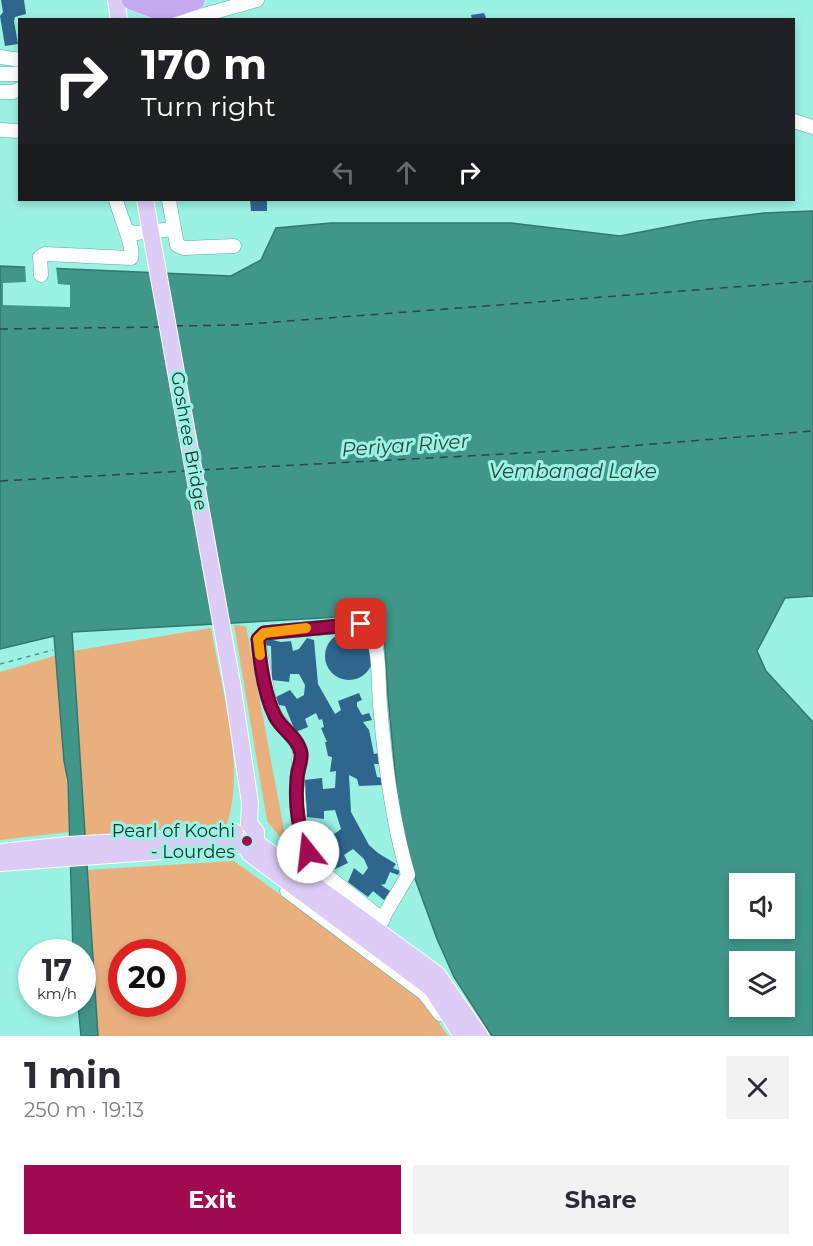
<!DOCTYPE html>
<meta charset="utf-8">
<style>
:root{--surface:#fff;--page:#f2f2f3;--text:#2b2b33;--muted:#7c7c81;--accent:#a10b50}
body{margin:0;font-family:Montserrat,sans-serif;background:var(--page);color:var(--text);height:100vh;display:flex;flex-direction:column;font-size:22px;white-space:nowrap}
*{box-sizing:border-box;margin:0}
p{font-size:20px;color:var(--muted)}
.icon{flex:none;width:33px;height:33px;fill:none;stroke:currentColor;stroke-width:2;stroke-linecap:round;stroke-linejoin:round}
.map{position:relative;height:1036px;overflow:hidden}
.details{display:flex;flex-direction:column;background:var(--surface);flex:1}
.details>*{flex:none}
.hud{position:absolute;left:18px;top:18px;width:777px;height:183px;border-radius:0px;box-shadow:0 3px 9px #0003;background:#202124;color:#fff;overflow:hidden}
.tools{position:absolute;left:729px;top:873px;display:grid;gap:12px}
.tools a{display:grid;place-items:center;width:66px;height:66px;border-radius:0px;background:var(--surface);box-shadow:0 3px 9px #0003;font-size:30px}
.speed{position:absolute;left:18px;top:939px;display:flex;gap:12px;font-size:30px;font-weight:700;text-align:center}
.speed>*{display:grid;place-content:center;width:78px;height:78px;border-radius:50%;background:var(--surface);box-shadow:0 3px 9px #0003;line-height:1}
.speed small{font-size:15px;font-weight:400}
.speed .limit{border:9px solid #d22;background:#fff;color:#111}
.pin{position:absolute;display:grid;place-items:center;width:51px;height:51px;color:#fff;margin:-26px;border-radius:12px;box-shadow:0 3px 9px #0006}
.me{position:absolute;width:66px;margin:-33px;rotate:344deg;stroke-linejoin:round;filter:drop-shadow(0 0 4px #0008)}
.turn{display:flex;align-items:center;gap:21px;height:126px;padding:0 24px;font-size:27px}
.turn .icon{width:78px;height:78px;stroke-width:2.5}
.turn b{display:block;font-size:42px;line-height:51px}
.lanes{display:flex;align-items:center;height:57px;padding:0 24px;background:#0003;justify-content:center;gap:30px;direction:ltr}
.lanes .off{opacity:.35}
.round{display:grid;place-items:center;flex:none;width:63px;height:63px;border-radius:0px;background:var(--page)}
.summary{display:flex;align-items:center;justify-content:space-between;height:102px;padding:0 24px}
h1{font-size:36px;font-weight:700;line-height:45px}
.cta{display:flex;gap:12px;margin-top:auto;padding:12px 24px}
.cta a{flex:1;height:69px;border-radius:0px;background:var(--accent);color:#fff;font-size:24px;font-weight:700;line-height:69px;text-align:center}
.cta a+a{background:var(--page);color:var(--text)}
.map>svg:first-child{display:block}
.green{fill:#e9b07e;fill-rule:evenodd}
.water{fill:#3f9689;stroke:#31796f;stroke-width:1.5;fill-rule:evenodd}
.pier{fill:#9bf2e3}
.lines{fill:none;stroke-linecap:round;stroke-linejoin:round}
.ferry{stroke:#2c4843;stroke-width:1.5;stroke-dasharray:8 6;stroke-linecap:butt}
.building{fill:#2e668d}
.minor-casing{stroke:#55ac9f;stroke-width:15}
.major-casing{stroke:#fff;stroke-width:18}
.highway-casing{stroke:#fff;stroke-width:21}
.path{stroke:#55948a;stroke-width:1.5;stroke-dasharray:4.5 4.5;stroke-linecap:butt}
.minor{stroke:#fff;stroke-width:14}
.major{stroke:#ddccf5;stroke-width:16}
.highway{stroke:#c6aaef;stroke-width:20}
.major-bridge-casing{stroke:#fff;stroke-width:18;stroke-linecap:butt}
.major-bridge{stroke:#ddccf5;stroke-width:16}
.route-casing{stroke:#690734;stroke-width:15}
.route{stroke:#a10b50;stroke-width:10}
.slow{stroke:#f59e0b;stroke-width:10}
.poi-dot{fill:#a10b50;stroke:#9bf2e3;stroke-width:2}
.labels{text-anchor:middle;stroke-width:6;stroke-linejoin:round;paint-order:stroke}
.street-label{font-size:18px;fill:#103631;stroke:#9bf2e3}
.poi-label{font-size:18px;fill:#103631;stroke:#9bf2e3;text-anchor:end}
.water-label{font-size:20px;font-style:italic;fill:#2c4843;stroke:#9bf2e3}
</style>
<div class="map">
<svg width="813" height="1036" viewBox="0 0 813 1036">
<rect width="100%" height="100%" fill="#9bf2e3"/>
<g class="green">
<polygon points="234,625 246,626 287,846 267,821"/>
<path d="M211,628C221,688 246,766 227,824L84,836L73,651Z"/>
<path d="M57,655C61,714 68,773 69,832L0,840V672Z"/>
<path d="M234,861L422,998L448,1036H98L86,870ZM122,952H172V1004H122Z"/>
</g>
<path class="water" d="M813,211V596L785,598L757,651L766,671L813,722V1036H492L454,977L437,939L413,873L400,823L388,697L383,617L376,615L72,632L98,1036H81L78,1004H82V952H73L68,781L64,761L54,636L0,649V266L231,276L261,260L276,228L331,223H511L620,236L698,221L764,213ZM740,884H784V928H740ZM740,962H784V1006H740Z"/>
<polygon class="pier" points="25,264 56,266 58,284 70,285 70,307 3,305 3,283 26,282"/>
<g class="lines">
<g class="ferry">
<polyline points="175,326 236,325 813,281"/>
<polyline points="0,329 161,327"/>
<polyline points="202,470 580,450 813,431"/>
<polyline points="0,481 185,471"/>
</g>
</g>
<g class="building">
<polygon points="1,0 24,0 26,14 15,17 14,21 18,44 5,46 0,16 3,12"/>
<polygon points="484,13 487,20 472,20 471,15"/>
<polygon points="250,200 267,200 267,211 251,211"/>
<circle cx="349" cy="656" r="24"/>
<polygon points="265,638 281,642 291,641 293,651 299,649 307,638 314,640 318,684 335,714 341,710 338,701 359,693 362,700 357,702 357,706 362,715 369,713 372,720 363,722 369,730 374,754 381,753 382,764 374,764 377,777 382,778 383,785 359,786 357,779 349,775 351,812 369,845 378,853 396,864 393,868 400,871 398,875 390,872 385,884 381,885 390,891 384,900 373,891 368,897 348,882 354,868 363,875 368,868 364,859 353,849 344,855 348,863 333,870 322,841 317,844 314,838 329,828 333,835 341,829 335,810 324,811 324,819 307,817 305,780 322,778 323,789 335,788 336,771 330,772 332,757 328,756 325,742 327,742 321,728 324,727 322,719 319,720 316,713 305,719 308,727 293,733 288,728 293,726 285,706 279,705 274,698 290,690 297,699 304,695 305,685 299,674 290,674 289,682 272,680 271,646 264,645"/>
</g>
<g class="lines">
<g class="minor-casing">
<g id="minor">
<polyline points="173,9 184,17 193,18 257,0"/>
<polyline points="0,57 20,60"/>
<polyline points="0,74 20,74"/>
<polyline points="0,92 13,92 20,89"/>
<polyline points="794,121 813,127"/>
<polyline points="0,130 20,131"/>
<polyline points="169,200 177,245 184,248 234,246"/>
<polyline points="127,231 136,233 173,229"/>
<path d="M41,275L40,257L45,254L131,258C135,248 119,213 116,200"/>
<polyline points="287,891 425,994 440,1014"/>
<path d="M375,931L408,875C392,821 385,762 380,705C378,678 380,654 371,627L361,624L264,633L258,639L268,696L275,716L297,743L300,752L297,779L301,837L315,866L383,920"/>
</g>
</g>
<g class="major-casing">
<g id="major">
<polyline points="116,0 119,20"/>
<polyline points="232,683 250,803 249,824"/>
<polyline points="254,841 437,974 480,1036"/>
<polyline points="247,845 249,853 431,988 462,1036"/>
<polyline points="0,852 68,845 223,836 235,832"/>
<polyline points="0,863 247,845 256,837 256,832 249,824"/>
</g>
</g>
<g class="highway-casing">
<polyline id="highway" points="132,0 162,11 195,0"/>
</g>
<polyline class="path" points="0,664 53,650"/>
<use href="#minor" class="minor"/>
<use href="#major" class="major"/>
<use href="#highway" class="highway"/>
<g class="major-bridge-casing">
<polyline id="major-bridge" points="145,200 232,683"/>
</g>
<use href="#major-bridge" class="major-bridge"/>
</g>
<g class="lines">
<g class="route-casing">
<path id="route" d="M308,852C298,831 295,803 297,780C297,770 302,762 301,753C298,737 281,729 275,716C264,694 260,663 258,639L264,633L361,624"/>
</g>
<use href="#route" class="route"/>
<polyline class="slow" points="260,655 258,639 264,633 306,628"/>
</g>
<circle class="poi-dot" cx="247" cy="841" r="6"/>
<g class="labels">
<g class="street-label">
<text transform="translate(189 441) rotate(80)" y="6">Goshree Bridge</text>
</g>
<g class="poi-label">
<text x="235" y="837">Pearl of Kochi<tspan x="235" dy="21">- Lourdes</tspan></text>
</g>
<g class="water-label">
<text transform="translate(405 445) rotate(-4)" y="7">Periyar River</text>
<text x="573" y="478">Vembanad Lake</text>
</g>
</g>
</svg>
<div class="tools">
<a><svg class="icon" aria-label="sound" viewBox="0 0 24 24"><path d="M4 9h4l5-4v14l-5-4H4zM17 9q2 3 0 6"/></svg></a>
<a><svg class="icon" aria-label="layers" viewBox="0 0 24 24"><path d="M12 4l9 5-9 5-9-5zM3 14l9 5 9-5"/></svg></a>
</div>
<div class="speed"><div>17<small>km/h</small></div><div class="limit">20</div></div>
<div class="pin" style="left:361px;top:624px;background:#d93025"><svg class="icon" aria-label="arrive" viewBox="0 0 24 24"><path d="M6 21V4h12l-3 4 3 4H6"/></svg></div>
<svg class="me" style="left:308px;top:852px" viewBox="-20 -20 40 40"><circle r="19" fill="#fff"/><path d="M0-13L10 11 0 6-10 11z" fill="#a10b50"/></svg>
<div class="hud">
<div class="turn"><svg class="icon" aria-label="right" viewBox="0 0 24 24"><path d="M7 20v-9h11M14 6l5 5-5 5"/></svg><div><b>170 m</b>Turn right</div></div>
<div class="lanes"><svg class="icon off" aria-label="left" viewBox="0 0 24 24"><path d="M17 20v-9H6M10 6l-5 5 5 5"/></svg><svg class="icon off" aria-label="ahead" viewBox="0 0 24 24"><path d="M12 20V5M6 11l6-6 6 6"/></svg><svg class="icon" aria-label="right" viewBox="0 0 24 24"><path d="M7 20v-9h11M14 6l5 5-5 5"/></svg></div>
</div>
</div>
<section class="details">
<div class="summary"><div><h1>1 min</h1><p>250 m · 19:13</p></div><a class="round"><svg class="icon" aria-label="close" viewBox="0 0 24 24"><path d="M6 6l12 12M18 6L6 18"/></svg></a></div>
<div class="cta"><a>Exit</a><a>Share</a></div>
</section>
